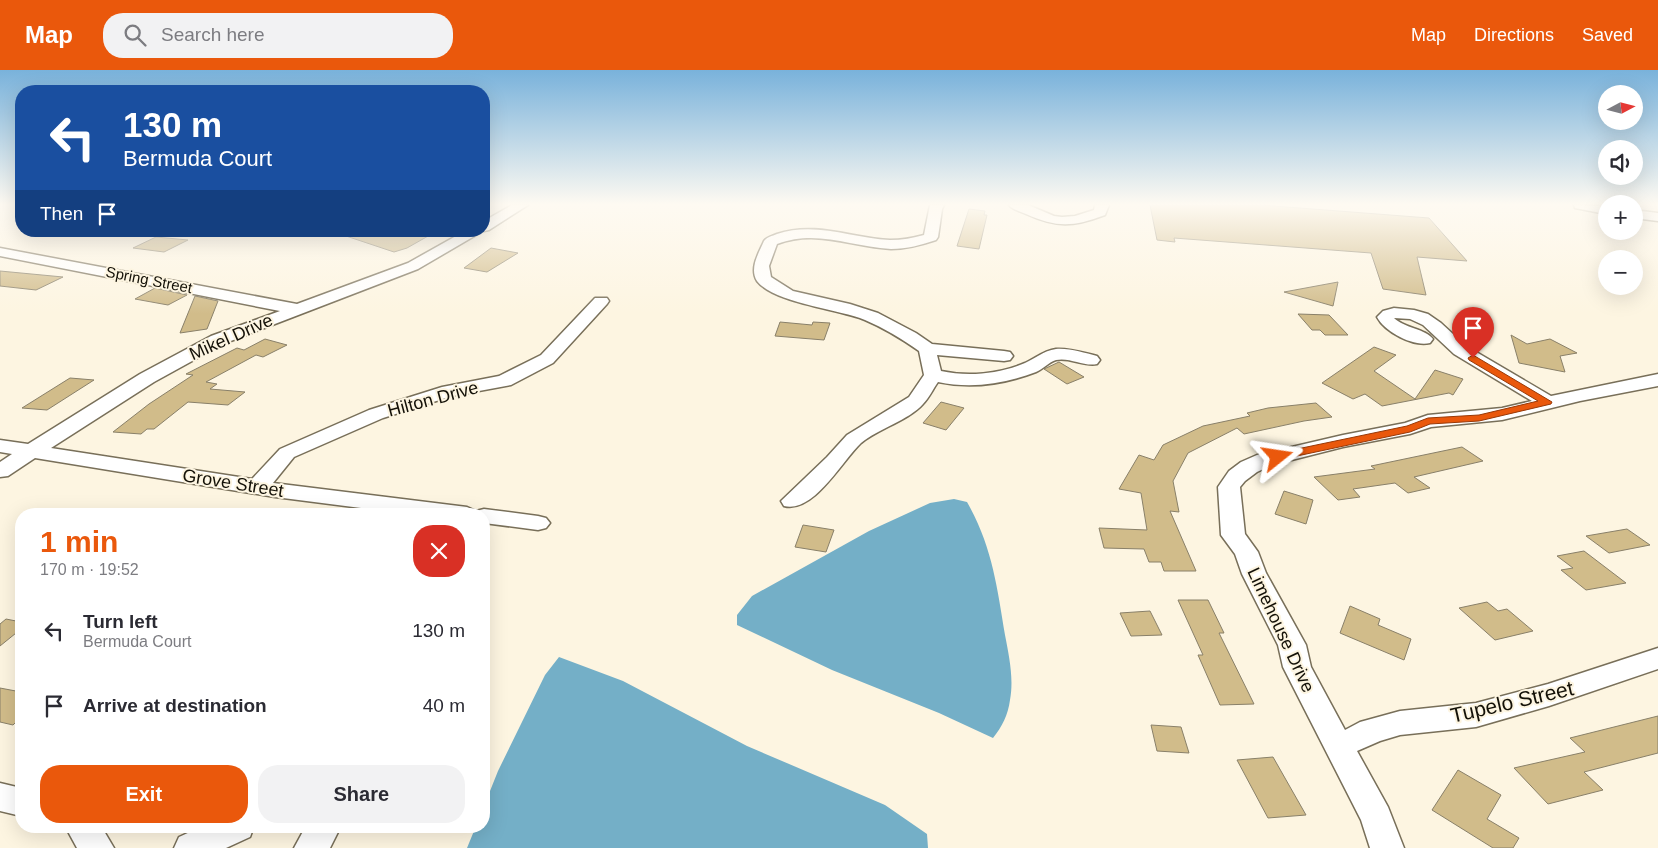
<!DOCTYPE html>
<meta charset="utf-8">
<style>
:root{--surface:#fff;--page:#f2f2f3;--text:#2b2b33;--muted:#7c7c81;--accent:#ea580c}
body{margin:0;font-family:Arial,sans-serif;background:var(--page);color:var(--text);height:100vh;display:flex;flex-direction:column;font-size:19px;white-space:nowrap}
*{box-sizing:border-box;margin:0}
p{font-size:16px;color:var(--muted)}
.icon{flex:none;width:28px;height:28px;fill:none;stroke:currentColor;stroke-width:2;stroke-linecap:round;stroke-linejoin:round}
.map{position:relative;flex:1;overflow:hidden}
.sheet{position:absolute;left:15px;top:438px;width:475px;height:325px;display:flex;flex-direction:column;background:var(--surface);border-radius:20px;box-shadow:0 5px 20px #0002}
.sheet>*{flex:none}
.top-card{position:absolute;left:15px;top:15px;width:475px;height:152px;border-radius:20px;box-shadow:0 5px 20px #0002;background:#1a4fa0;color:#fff;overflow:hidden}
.needle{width:32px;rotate:83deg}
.tools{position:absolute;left:1598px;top:15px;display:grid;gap:10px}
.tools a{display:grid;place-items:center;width:45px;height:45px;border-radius:50%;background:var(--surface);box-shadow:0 5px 20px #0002;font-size:25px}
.pin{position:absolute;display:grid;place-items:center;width:42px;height:42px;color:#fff;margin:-51px -21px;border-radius:50% 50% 50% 0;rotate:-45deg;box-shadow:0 0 5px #0007}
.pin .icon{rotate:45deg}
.me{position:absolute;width:55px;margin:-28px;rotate:75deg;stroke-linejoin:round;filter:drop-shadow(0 0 4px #0008)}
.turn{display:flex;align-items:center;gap:18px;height:105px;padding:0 25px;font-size:22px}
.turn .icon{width:65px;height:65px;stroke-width:2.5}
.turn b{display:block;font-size:35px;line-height:42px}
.then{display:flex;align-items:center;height:48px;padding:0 25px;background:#0003;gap:10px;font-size:19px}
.round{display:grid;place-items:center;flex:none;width:52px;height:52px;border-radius:20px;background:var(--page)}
.headline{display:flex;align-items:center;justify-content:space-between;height:85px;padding:0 25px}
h1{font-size:30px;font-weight:700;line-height:38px;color:var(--accent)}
.button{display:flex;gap:10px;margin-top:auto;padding:10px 25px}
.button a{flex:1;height:58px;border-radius:20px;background:var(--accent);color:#fff;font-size:20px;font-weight:700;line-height:58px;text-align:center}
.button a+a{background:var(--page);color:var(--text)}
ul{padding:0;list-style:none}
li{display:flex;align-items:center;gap:15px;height:75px;padding:0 25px}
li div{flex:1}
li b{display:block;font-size:19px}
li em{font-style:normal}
header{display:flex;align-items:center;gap:30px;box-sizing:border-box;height:70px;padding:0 25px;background:var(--accent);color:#fff}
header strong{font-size:24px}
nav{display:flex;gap:28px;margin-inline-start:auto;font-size:18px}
.search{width:350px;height:45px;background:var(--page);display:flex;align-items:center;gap:12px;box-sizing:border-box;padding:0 18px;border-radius:20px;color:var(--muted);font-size:19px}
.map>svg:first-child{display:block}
.water{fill:#74afc7}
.building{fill:#d1bc8a;stroke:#898069}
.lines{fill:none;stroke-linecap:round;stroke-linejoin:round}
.minor-casing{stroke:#786f59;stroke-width:3}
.minor{fill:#fff;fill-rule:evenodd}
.route{fill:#ea580c;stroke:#983908}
.labels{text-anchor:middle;stroke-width:4;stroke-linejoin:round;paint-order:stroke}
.far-street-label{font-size:15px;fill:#141108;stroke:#fdf5e1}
.street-label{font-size:18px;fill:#141108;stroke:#fdf5e1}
.near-street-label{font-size:21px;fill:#141108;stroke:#fdf5e1}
</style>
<header>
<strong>Map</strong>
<div class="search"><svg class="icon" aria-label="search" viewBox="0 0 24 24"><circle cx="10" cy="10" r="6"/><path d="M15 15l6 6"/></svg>Search here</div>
<nav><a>Map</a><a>Directions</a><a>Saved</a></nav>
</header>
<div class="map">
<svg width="1658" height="778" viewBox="0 0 1658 778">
<rect width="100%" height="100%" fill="#fdf5e1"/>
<g class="water">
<path d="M954,429L967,432C992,476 997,516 1005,565C1009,586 1014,608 1010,630C1008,645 1002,657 993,668L939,643L832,600L737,555V545L752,526L869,461L930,433Z"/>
<polygon points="559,587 623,611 747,676 885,735 927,764 928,778 467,778 476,756 484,756 484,736 498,701 545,605"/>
</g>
<g class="building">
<polygon points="1150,135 1261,135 1429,148 1467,191 1417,187 1426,225 1383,219 1371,183 1174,168 1175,172 1157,170"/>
<polygon points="969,139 985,141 984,145 987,145 979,179 957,176"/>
<polygon points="340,161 437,161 407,178 394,182 340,164"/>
<polygon points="156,167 188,170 164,182 133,178"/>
<polygon points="491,178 518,183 487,202 464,198"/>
<polygon points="0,201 63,207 36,220 0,216"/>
<polygon points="1338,212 1333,236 1284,222"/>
<polygon points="155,218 187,225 168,235 135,229"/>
<polygon points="195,226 218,231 207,259 180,263"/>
<polygon points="1298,244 1329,245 1348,265 1325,265 1320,260 1312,260"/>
<polygon points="780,252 812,255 813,252 830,253 824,270 775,266"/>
<polygon points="1511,265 1527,274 1550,269 1577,283 1560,286 1565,302 1519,293"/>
<polygon points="265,269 287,275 263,287 256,285 206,312 217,314 210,319 245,322 228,335 188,332 154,359 147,359 141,364 113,362 149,334 193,305 186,304 237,278 244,280"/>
<polygon points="1374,277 1396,285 1374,301 1415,329 1435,300 1463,309 1453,325 1449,323 1382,336 1365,324 1353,329 1322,313"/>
<polygon points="1059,292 1084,307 1067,314 1044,299"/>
<polygon points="70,308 94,310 47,340 22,338"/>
<polygon points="941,332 964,338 946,360 923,353"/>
<polygon points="1316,333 1332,347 1304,351 1244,364 1237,358 1188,383 1173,411 1179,442 1170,441 1196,501 1164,501 1161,492 1149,492 1144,479 1104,478 1099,458 1147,460 1141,423 1119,419 1139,385 1154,390 1163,375 1203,356 1250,346 1247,343 1268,338"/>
<polygon points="1462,377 1483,391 1414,407 1430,418 1408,423 1395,413 1353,419 1360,427 1338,430 1314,407 1375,399 1371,396"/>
<polygon points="1284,421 1313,430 1306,454 1275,444"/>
<polygon points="803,455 834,460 826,482 795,477"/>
<polygon points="1627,459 1650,475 1609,483 1586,466"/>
<polygon points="1584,481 1626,513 1586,520 1561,500 1573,498 1557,486"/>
<polygon points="1178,530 1208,530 1224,563 1219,563 1254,634 1220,635 1198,585 1203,585"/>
<polygon points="1487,532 1498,541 1507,539 1533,561 1495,570 1459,538"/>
<polygon points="1350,536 1380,549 1378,555 1411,569 1404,590 1340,563"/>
<polygon points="1150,541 1162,565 1131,566 1120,543"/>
<polygon points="6,549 21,552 21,559 0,576 0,554"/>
<polygon points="0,618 21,622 21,647 13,655 0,652"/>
<polygon points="1658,646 1658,683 1584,702 1603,720 1548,734 1514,698 1585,682 1570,668"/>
<polygon points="1151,655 1181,657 1189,683 1157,681"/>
<polygon points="1273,687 1306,745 1268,748 1237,690"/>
<polygon points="1458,700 1501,725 1487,749 1519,768 1513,778 1493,778 1432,740"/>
</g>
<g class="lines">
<g class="minor-casing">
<g id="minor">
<polygon points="512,135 528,135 489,160 484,161 484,151"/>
<path d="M930,135H944L942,139L938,167L936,170C921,175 907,179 891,179C850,177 818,159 777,174L769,196L771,207L793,221L850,234L878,243L916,263L932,274L1004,281L1010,282L1013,286L1010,290L1004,291L937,285L941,301C968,307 999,304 1025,293C1036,288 1043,281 1056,279C1070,278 1084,283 1097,286L1100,290L1097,294C1084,297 1070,287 1056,290C1049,292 1043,299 1036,302C1005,314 971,319 938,312C933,319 929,328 923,334C909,350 878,359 861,373C842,391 813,444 784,436L781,431L827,387L847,365L909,327L924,305L919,281C902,269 884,258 865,250C838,239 774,233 757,211C749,198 759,183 764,171C767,167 772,166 777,164C815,151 852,168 890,170C902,170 913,168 924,165Z"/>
<path d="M1009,135H1028L1054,146L1062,147L1075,146L1094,140L1095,135H1109L1105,145C1073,157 1057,158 1026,144C1020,141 1013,140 1009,135Z"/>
<polygon points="1574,135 1606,136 1606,144 1575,138"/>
<polygon points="1634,140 1658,143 1658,151 1634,148"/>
<polygon points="465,161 483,161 418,199 223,274 154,312 51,378 252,409 280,379 369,340 442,317 499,306 541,285 595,228 607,228 609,231 607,234 553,293 511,315 452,326 383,348 294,387 273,413 467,437 476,441 484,439 538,446 546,448 550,453 546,458 538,460 484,453 484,444 408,444 275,427 35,388 8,406 0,407 0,392 12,384 0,382 0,370 28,374 140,304 211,266 280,241 0,186 0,178 297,234 408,193"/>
<path d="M1394,238L1414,240L1428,244L1441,253L1466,276L1551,326L1658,304V316L1580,331L1502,350L1431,357L1410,364L1343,377L1272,395L1257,402L1245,411L1240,417L1245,464L1258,482L1266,503L1306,575L1311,597L1345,660L1360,652L1400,641L1476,633L1548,614L1658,578V599L1549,636L1476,657L1400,665L1380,671L1357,681L1388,737L1404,778H1370L1361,750L1283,597L1278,575L1242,504L1235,484L1221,465L1218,417L1229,401L1241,392L1257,385L1343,365L1405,353L1428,345L1502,338L1532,331L1454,284L1423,255L1410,249L1394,248C1404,258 1426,259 1433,269L1430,273C1413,277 1385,262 1377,247L1383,241Z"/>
<polygon points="0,713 21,718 21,746 0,741"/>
<polygon points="65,756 101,756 114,778 77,778"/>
<polygon points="203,756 254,756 250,767 226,778 174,778 179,767"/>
<polygon points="306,756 341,756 330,778 294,778"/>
</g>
</g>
<use href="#minor" class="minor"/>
</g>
<linearGradient id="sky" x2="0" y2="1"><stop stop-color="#79b2db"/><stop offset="0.55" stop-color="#fefaf2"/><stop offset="1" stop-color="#fefaf2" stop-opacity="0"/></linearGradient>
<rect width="1658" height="244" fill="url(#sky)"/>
<polygon class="route" points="1473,285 1552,332 1551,334 1479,351 1430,354 1410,362 1278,390 1272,387 1278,383 1407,356 1428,348 1479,345 1538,331 1469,290 1468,288"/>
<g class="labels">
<g class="far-street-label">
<text transform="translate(149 210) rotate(11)" y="5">Spring Street</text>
</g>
<g class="street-label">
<text transform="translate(231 267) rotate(-24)" y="6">Mikel Drive</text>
<text transform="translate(433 329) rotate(-15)" y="6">Hilton Drive</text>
<text transform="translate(233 413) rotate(9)" y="6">Grove Street</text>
<text transform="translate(1281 560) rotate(65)" y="6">Limehouse Drive</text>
</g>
<g class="near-street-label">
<text transform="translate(1512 632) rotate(-13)" y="7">Tupelo Street</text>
</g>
</g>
</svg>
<div class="tools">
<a><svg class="needle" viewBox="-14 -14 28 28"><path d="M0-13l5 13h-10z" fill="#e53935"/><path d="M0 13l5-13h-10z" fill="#7c7c81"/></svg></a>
<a><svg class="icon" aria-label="sound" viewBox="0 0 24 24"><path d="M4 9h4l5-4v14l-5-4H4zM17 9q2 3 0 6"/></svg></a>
<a>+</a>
<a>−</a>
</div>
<div class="pin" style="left:1473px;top:288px;background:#d93025"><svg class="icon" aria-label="arrive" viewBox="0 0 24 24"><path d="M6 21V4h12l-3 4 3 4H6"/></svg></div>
<svg class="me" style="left:1278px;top:387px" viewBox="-20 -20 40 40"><path d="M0-17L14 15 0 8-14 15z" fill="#ea580c" stroke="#fff" stroke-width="4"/></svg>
<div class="top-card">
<div class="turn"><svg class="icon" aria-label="left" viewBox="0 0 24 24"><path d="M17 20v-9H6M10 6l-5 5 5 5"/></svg><div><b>130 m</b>Bermuda Court</div></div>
<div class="then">Then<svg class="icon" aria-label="arrive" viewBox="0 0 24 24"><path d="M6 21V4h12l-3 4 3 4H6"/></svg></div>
</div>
<section class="sheet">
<div class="headline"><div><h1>1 min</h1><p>170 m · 19:52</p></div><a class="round" style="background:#d93025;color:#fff"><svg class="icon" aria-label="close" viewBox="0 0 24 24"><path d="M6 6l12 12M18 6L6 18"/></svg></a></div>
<ul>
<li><svg class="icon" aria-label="left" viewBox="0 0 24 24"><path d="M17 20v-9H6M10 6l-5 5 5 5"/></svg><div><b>Turn left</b><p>Bermuda Court</p></div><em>130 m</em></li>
<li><svg class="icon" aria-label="arrive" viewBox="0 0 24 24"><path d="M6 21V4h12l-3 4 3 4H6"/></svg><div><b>Arrive at destination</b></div><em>40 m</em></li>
</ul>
<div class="button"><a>Exit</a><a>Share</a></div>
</section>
</div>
